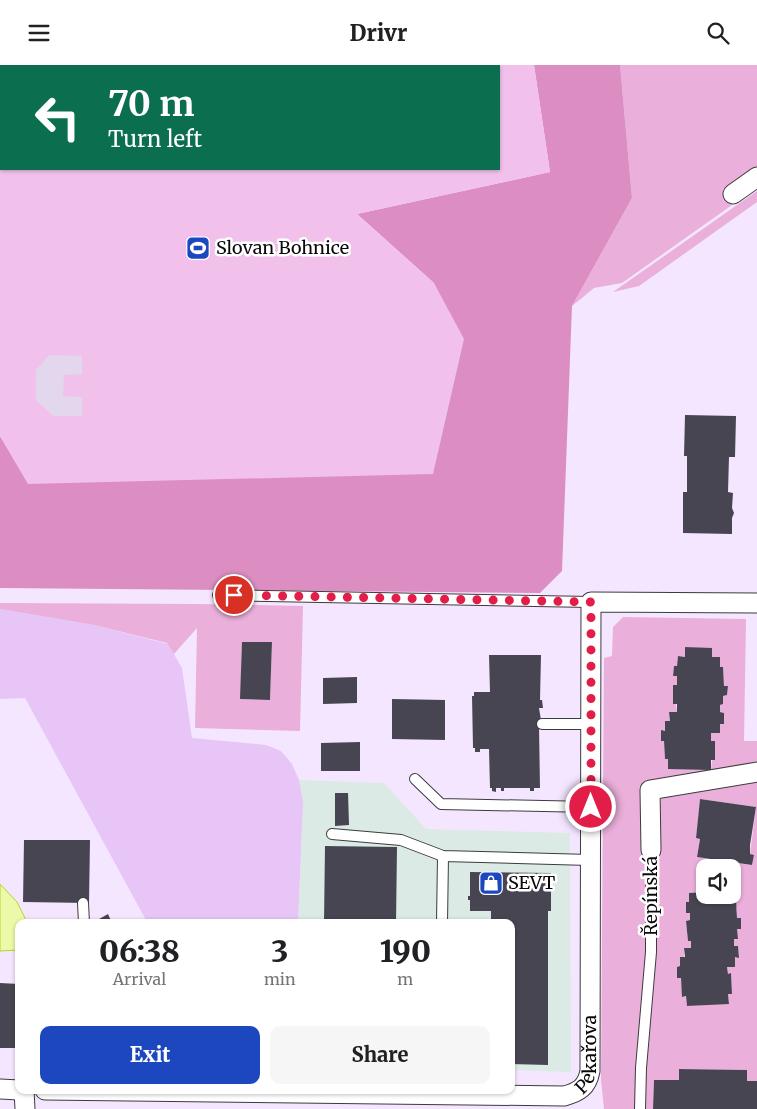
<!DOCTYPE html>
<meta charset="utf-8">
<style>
:root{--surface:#fff;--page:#f6f6f6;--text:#202124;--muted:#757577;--accent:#1c47bf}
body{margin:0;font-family:Merriweather,serif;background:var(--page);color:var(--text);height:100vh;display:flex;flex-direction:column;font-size:19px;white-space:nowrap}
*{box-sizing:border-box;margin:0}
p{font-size:16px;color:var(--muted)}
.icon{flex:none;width:28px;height:28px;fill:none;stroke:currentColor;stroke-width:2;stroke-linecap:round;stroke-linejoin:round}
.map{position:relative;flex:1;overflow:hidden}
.details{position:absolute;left:15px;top:854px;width:500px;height:175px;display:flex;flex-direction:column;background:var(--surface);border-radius:10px;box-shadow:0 1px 4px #0004}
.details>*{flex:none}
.top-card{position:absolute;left:0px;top:0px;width:500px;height:105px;box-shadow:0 1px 4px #0004;background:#0b6e4f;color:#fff;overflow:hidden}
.buttons{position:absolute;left:696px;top:794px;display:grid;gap:10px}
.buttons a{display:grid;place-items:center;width:45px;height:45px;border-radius:10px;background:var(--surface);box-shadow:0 1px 4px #0004;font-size:25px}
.pin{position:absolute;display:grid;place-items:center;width:42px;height:42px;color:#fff;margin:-21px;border:2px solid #fff;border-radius:50%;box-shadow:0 1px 5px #0007}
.me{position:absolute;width:55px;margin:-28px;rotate:0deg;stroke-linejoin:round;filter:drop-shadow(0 0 4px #0008)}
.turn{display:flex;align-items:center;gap:18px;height:105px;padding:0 25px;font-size:22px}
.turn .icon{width:65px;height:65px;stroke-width:2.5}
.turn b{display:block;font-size:35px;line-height:42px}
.eta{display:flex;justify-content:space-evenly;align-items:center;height:85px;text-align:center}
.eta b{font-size:30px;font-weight:800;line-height:35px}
.button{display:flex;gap:10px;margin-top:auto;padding:10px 25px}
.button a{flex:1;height:58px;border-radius:10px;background:var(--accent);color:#fff;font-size:20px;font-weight:800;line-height:58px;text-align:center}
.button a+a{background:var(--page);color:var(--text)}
header{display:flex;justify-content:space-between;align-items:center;height:65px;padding:0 25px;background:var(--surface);font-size:22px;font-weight:800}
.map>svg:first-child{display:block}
.industrial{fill:#dceae5}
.farmland{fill:#e7c5f6}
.green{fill:#eaafda;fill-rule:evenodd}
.forest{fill:#dc8dc1}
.pitch{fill:#f1c1eb;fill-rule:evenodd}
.plaza{fill:#e2d7ed}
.water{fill:#ecf9a8;stroke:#b5d42b}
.building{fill:#484552}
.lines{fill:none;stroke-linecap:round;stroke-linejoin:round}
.lane-casing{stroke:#3c3c3c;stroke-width:12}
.street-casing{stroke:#3c3c3c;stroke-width:21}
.lane{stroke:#fff;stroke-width:10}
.street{stroke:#fff;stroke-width:19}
.route{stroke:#e11d48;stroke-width:9;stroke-dasharray:0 16.2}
.labels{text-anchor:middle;stroke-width:5;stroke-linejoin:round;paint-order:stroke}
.poi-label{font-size:18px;fill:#090909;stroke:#fff;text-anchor:start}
.street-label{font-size:18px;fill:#090909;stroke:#fff}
</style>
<header><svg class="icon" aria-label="menu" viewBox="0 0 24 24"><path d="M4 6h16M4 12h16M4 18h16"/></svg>Drivr<svg class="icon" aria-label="search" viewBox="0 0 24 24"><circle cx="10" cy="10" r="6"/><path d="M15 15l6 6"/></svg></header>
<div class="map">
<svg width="757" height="1044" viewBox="0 0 757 1044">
<rect width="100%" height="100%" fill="#f5e6ff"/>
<polygon class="industrial" points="299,715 384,718 426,764 570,768 571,1007 511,1005 511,858 298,858 303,738"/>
<polygon class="farmland" points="0,544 94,560 168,579 182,603 192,673 266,680 281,686 292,699 299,715 303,737 298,857 147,857 25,633 0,634"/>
<g class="green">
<polygon points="620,0 757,0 757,103 725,125 732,140 622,218 594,223 572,241 632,133"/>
<polygon points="757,126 757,137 639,221 613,227"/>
<path d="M0,538L197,539L303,541L300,666L195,663L197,563L174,589L167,578L94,560L0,544ZM242,577L272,578L270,635L241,634Z"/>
<path d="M623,552L746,554L744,676H757V1016H747V1005L680,1004L679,1015H654L653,1044H604L601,1015L604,593L612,591L613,562ZM685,582L712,584V592H720V602H723L724,621H728L727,630L723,631V639L720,640V647L724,648V659H720V668H711V676H715L711,704H668V694H665L664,676H661V666H665V656H670L669,647H677L673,620H677V611H673L674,602L677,601L678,591L685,592ZM700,734L756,742L750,789L754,790L752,800L697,792L700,774L696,773ZM705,802H732V835L737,844V853H741V864H737L734,874V881H738L739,892H735V901L727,902L728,909H731L732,929H728L729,938L687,941L686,931L683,932L681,913H677V902L680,901L684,892V883H691V876H688L686,856L690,855V848H686V838L689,837V828L705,827Z"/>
</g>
<polygon class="forest" points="534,0 620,0 632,133 572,241 562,506 540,528 0,523 0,371 28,418 434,218 357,149 550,107"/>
<path class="pitch" d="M0,0H534L550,107L357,149L434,218L464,274L433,409L28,419L0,371ZM1,1H499V104H1Z"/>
<polygon class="plaza" points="49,290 82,291 82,309 64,310 63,331 82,332 82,351 53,351 36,335 36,305"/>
<polygon class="water" points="0,819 17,837 27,857 19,858 19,885 0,886"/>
<g class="building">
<polygon points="685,350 736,351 735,392 729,392 728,427 733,428 732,443 734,448 732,453 732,469 683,468 683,427 687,427 687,391 684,391"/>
<polygon points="242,577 272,577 270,635 240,634"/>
<polygon points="685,582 712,583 712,592 720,592 720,602 723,602 724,621 728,621 727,630 723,631 723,639 720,640 720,647 724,648 724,659 720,659 720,668 711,668 711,676 715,676 715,695 711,695 711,705 668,704 668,694 665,694 664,676 661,676 661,665 665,666 665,656 670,656 669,647 677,647 677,639 673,639 673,620 677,620 677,611 673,611 674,601 677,601 678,591 685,592"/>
<polygon points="489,590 541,590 540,635 542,635 543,643 539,643 542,661 539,661 540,723 534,723 534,726 530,726 530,723 504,723 504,726 501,726 501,723 496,723 496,727 492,726 492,723 490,723 489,684 480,684 480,687 475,687 475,683 473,683 472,631 474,631 474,627 490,627"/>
<polygon points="357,612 357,638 323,639 323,613"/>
<polygon points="392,634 445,635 445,675 392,674"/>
<polygon points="360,677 360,706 321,706 321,678"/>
<polygon points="335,728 348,728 349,760 335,761"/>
<polygon points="700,734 756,742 750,780 750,789 754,790 752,800 697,792 700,774 696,773"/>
<polygon points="24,775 90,775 89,838 23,837"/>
<polygon points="325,781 397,782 396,858 324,858"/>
<polygon points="470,807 551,808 551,846 548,846 548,1000 511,999 511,858 491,858 491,846 470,846 470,835 468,835 468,831 470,831"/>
<polygon points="705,827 705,830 732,830 732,835 736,835 737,853 741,853 741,864 737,864 738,874 734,874 734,881 738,881 739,893 735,892 735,902 727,902 728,909 731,908 732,929 728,929 729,939 687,941 686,931 682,932 681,913 677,913 677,902 680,901 680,892 685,892 684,883 691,883 691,876 688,876 686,856 690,855 690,848 686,848 686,837 689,837 689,828"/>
<polygon points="108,849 112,858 92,858"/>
<polygon points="0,918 19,919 19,983 0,983"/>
<polygon points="679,1004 747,1005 747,1016 757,1016 757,1044 653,1044 654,1015 679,1015"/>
</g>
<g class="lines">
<g class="lane-casing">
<g id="lane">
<polyline points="218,530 591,537"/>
<polyline points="542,659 591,659"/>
<polyline points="415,714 441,739 591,742"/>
<polyline points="332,769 401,775 443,791 590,795"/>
<polyline points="83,838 84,858"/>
<polyline points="442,858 443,791"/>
<polyline points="640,1044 641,1003 651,887 651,785"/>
</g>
</g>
<g class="street-casing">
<g id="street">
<polyline points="733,129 757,112"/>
<polyline points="651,785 650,725 757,707"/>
<polyline points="0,1024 19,1025"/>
<polyline points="24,1025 25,1044"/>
<path id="s1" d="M45,1025L564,1031C579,1027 587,1022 590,1006L591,537L757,538"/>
</g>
</g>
<use href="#lane" class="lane"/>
<use href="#street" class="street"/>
</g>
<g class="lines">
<polyline class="route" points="234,530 591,537 591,742"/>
</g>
<defs>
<g id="stadium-square" transform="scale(1.25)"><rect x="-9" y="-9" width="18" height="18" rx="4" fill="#1c47bf" stroke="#fff"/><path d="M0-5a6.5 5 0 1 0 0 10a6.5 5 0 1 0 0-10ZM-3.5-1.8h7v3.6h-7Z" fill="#fff"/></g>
<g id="shop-square" transform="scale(1.25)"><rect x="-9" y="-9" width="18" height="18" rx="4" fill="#1c47bf" stroke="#fff"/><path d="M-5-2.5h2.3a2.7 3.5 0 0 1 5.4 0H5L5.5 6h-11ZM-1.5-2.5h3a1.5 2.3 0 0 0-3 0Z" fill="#fff"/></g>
</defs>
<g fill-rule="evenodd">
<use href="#stadium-square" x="198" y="183"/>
<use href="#shop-square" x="491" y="818"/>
</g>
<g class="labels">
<g class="poi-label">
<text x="216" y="189">Slovan Bohnice</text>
<text x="508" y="824">SEVT</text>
</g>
<g class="street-label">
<text transform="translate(651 831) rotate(-90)" y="6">Řepínská</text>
<text dy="6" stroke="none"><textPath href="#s1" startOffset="574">Pekařova</textPath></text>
</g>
</g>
</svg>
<div class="buttons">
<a><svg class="icon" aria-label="sound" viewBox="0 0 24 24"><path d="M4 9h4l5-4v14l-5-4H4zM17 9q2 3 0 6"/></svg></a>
</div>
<div class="pin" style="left:234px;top:530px;background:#d93025"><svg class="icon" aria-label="arrive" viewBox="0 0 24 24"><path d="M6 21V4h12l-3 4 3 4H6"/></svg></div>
<svg class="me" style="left:591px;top:742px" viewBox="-20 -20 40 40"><circle r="17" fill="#e11d48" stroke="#fff" stroke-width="3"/><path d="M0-11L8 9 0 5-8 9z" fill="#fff"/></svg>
<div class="top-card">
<div class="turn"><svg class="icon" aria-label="left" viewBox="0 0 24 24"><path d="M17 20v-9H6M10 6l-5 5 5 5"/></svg><div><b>70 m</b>Turn left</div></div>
</div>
<section class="details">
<div class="eta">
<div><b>06:38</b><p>Arrival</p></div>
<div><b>3</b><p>min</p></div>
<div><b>190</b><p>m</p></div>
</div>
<div class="button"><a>Exit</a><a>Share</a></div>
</section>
</div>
